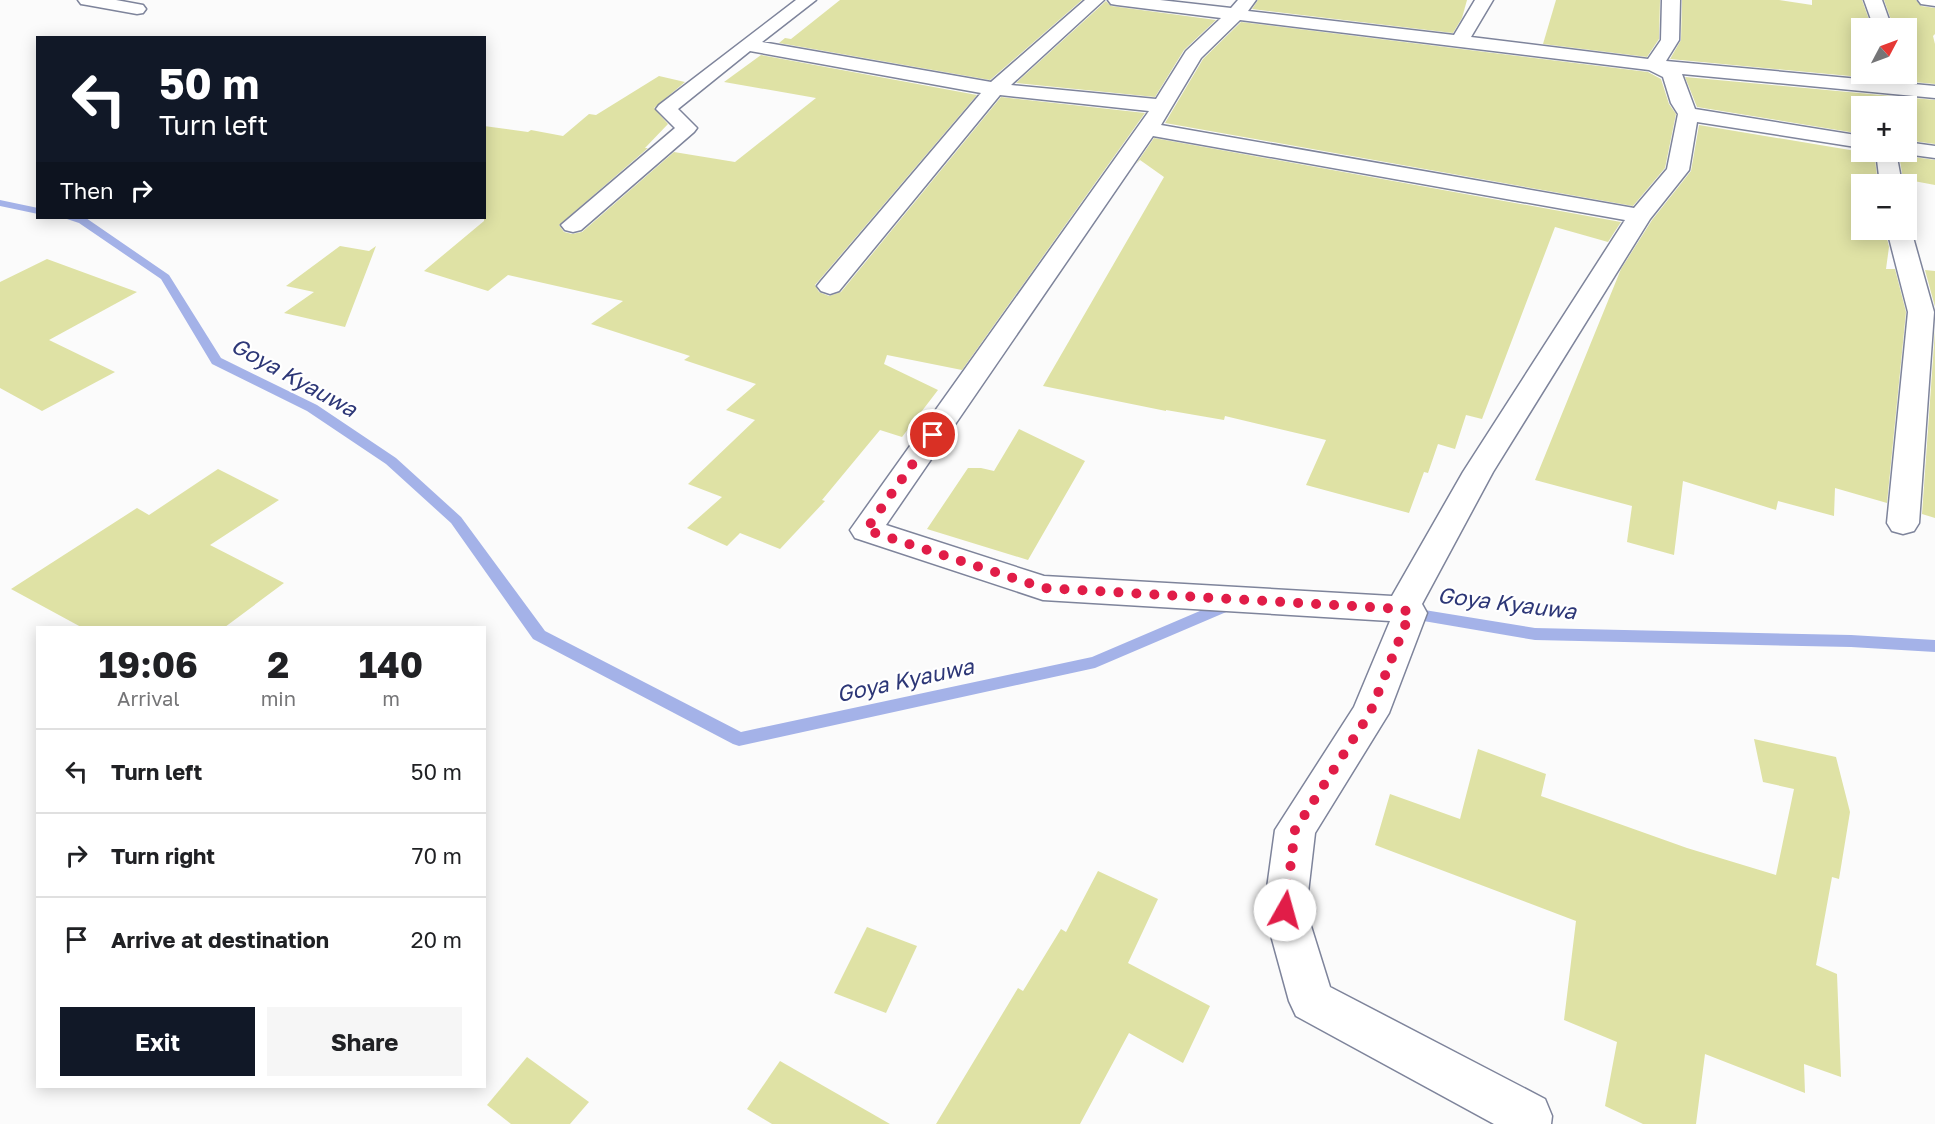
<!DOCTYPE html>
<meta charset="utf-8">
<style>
:root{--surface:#fff;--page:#f6f6f6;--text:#202124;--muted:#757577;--line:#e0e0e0;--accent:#111827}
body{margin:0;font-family:"Golos Text",sans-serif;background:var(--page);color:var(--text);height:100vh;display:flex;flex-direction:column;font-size:22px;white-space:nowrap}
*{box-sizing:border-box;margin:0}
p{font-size:20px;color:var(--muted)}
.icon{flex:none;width:33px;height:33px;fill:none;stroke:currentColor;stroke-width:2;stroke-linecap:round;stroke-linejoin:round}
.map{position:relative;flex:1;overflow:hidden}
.details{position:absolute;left:36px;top:626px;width:450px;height:462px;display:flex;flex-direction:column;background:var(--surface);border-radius:0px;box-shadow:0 3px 15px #0003}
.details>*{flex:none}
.top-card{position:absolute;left:36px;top:36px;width:450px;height:183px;border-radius:0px;box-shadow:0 3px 15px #0003;background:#111827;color:#fff;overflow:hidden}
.needle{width:39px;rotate:49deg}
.controls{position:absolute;left:1851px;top:18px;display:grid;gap:12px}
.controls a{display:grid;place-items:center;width:66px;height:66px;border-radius:0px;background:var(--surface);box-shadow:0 3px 15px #0003;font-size:30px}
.pin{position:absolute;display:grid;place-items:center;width:51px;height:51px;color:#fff;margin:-26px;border:3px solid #fff;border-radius:50%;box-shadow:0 2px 6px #0007}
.me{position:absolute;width:66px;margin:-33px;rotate:7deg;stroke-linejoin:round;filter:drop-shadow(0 0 4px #0008)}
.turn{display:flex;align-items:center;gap:21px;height:126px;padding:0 24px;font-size:27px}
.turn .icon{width:78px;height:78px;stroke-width:2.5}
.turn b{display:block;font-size:42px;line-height:51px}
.then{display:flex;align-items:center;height:57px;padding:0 24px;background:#0003;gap:12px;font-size:22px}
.eta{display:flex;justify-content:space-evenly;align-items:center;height:102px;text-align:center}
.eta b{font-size:36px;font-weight:700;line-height:42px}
.cta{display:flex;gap:12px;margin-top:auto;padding:12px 24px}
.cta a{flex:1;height:69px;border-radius:0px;background:var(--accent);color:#fff;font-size:24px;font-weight:700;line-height:69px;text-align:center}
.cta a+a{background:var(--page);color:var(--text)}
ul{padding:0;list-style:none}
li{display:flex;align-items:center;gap:18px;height:84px;padding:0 24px;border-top:2px solid var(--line)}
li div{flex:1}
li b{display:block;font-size:22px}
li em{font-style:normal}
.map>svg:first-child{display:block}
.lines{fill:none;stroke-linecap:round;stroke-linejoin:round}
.stream{fill:#a4b2e8;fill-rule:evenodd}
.building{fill:#dfe2a5}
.street-casing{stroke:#7e849b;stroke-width:3}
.street{fill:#fff;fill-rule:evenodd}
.route{stroke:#e11d48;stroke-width:10;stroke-dasharray:0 18}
.labels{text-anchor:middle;stroke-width:4.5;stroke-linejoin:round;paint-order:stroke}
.water-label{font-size:22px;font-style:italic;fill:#2d3777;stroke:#fff}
</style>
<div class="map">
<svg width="1935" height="1124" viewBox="0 0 1935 1124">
<rect width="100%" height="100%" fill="#fbfbfb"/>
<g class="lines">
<g class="stream">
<polygon points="0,200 38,208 38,214 0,206"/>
<polygon points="64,218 86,218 169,275 221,358 317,405 396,458 461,517 545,631 741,732 1092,657 1228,599 1238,599 1241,603 1238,607 1095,668 739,746 733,744 533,639 451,523 386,464 307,411 212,364 161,279 79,223"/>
<polygon points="1406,607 1535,628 1851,635 1935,640 1935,652 1851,647 1535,640 1400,617 1398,613 1400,609"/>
</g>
</g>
<g class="building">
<polygon points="840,0 1082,0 990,80 779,43 785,38 791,39"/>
<polygon points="1258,0 1467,0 1462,18 1453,33 1252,9"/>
<polygon points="1556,0 1660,0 1659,39 1647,57 1543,44"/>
<polygon points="1682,0 1779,0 1812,5 1812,0 1862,0 1872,28 1862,28 1862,74 1906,74 1906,28 1894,28 1884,0 1916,0 1921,6 1935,8 1935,34 1933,36 1935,44 1935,84 1670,59 1681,40"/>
<polygon points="1106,1 1111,6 1216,20 1184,50 1155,97 1016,83"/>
<polygon points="1241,22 1648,72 1661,79 1669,104 1676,114 1665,168 1633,206 1165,123 1203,59"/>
<polygon points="761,55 977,95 815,285 819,292 829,296 841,292 1001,97 1145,113 962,370 887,355 884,364 938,390 902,437 880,430 822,500 825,501 780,549 740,533 727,546 687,528 722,497 688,484 755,420 726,410 756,384 684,360 690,356 591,324 623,301 508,275 488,291 424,271 484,221 484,126 528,132 531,130 563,136 589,114 596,115 659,76 685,82 654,108 668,124 645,148 648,148 559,225 564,232 572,234 582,232 674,152 735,162 816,98 724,82"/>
<polygon points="1685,77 1935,100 1935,144 1906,140 1906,106 1862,106 1862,134 1697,107"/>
<polygon points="1699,125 1862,152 1874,152 1878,184 1862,184 1862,230 1885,230 1889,247 1886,269 1895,269 1906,312 1887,503 1835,488 1834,516 1778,501 1776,510 1683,481 1674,555 1627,542 1632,506 1535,480 1621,269 1652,220 1691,171"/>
<polygon points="1154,138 1621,222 1608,242 1555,227 1482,419 1466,415 1455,449 1438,444 1428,473 1424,472 1409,513 1306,485 1326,440 1225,416 1224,420 1166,410 1166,411 1043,386 1164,177 1140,160 1136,164"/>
<polygon points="1899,155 1935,160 1935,185 1903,179"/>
<polygon points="340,246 369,251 376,246 345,327 284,313 314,292 286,286"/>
<polygon points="47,259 137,292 49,340 115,372 42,411 0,388 0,282"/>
<polygon points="1925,270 1935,271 1935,307"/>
<polygon points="1935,330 1935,518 1922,514"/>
<polygon points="1019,429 1085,461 1028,560 927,529 968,468 981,468 994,471"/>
<polygon points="218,469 279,500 210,545 284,583 225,627 81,627 11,589 137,508 149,515"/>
<polygon points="1754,739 1836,757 1850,812 1839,879 1832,877 1816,965 1837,974 1841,1077 1804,1064 1805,1093 1705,1054 1696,1124 1643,1124 1605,1106 1617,1042 1564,1020 1576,921 1375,845 1390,794 1460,819 1478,749 1546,774 1541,796 1687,848 1776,875 1794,789 1763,782"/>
<polygon points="1098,871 1158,899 1128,963 1210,1006 1183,1063 1129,1033 1080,1124 936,1124 1018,988 1023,991 1061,929 1066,932"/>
<polygon points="867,927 917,946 886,1013 834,993"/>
<polygon points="527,1057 589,1102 570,1124 511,1124 487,1105"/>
<polygon points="780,1061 890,1124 772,1124 747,1109"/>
</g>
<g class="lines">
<g class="street-casing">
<g id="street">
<polygon points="78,0 116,0 143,5 146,9 143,13 137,14 87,5 81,4"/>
<path d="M796,0H816L762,42L991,82L1085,0H1104L1011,85L1156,99L1186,51L1221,18L1117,5L1111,4L1108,0H1160L1231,8L1238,0H1256L1248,11L1454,35L1475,0H1493L1471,37L1648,59L1661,40L1662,0H1680L1679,40L1666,61L1935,86V98L1682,74L1695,109L1862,136V148L1697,122L1689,170L1650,219L1493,472L1422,604L1427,613L1389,713L1315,833L1306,910L1330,987L1545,1099L1552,1116L1551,1124H1494L1296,1016L1289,1001L1264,910L1275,830L1354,707L1390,621L1043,600L855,538L850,530L1149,111L1000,95L839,291L830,294L821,291L817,286L821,281L981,93L750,51L678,109L697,128L694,132L581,230L573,232L565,230L561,225L675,128L656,109L659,105ZM1240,20L1649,70L1663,77L1671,103L1678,114L1667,169L1634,208L1161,125L1201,58ZM1153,136L1625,220L1463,472L1392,596L1044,576L886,525Z"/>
<polygon points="1864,0 1882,0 1892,28 1874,28"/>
<polygon points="1918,0 1935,0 1935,6 1921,4"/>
<polygon points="1906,142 1935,146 1935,158 1898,153 1906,152"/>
<polygon points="1876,152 1896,152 1902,184 1880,184"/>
<polygon points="1906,225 1911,230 1934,312 1919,523 1914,531 1903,534 1892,531 1887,523 1908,312 1887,230 1906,230"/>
</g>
</g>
<use href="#street" class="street"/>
</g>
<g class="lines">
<polyline class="route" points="933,435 866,530 1044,588 1402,609 1410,613 1370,713 1295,830 1285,910"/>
</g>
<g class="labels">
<g class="water-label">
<text transform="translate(294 377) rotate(29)" y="8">Goya Kyauwa</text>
<text transform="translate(1507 603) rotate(7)" y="8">Goya Kyauwa</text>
<text transform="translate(905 680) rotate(-12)" y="8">Goya Kyauwa</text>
</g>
</g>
</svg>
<div class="controls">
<a><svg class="needle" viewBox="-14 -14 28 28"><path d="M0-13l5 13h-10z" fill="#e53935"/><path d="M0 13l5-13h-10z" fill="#757577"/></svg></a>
<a>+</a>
<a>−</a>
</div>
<div class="pin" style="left:933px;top:435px;background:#d93025"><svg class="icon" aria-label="arrive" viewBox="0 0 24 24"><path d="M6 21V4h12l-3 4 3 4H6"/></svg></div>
<svg class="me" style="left:1285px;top:910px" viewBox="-20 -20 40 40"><circle r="19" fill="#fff"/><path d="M0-13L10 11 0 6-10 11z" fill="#e11d48"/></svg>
<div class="top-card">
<div class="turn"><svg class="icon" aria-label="left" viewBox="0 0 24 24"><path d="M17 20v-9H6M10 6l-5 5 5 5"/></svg><div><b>50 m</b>Turn left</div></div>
<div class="then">Then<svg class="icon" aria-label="right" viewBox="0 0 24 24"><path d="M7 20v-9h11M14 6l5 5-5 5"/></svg></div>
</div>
<section class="details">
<div class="eta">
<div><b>19:06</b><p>Arrival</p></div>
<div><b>2</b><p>min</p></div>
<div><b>140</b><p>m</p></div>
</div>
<ul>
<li><svg class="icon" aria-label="left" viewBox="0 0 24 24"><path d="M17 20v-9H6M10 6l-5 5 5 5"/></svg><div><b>Turn left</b></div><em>50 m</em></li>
<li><svg class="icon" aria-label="right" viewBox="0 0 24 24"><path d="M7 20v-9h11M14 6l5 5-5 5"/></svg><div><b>Turn right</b></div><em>70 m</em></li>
<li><svg class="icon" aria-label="arrive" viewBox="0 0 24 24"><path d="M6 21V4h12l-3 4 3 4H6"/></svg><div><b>Arrive at destination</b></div><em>20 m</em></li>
</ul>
<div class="cta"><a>Exit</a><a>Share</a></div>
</section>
</div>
